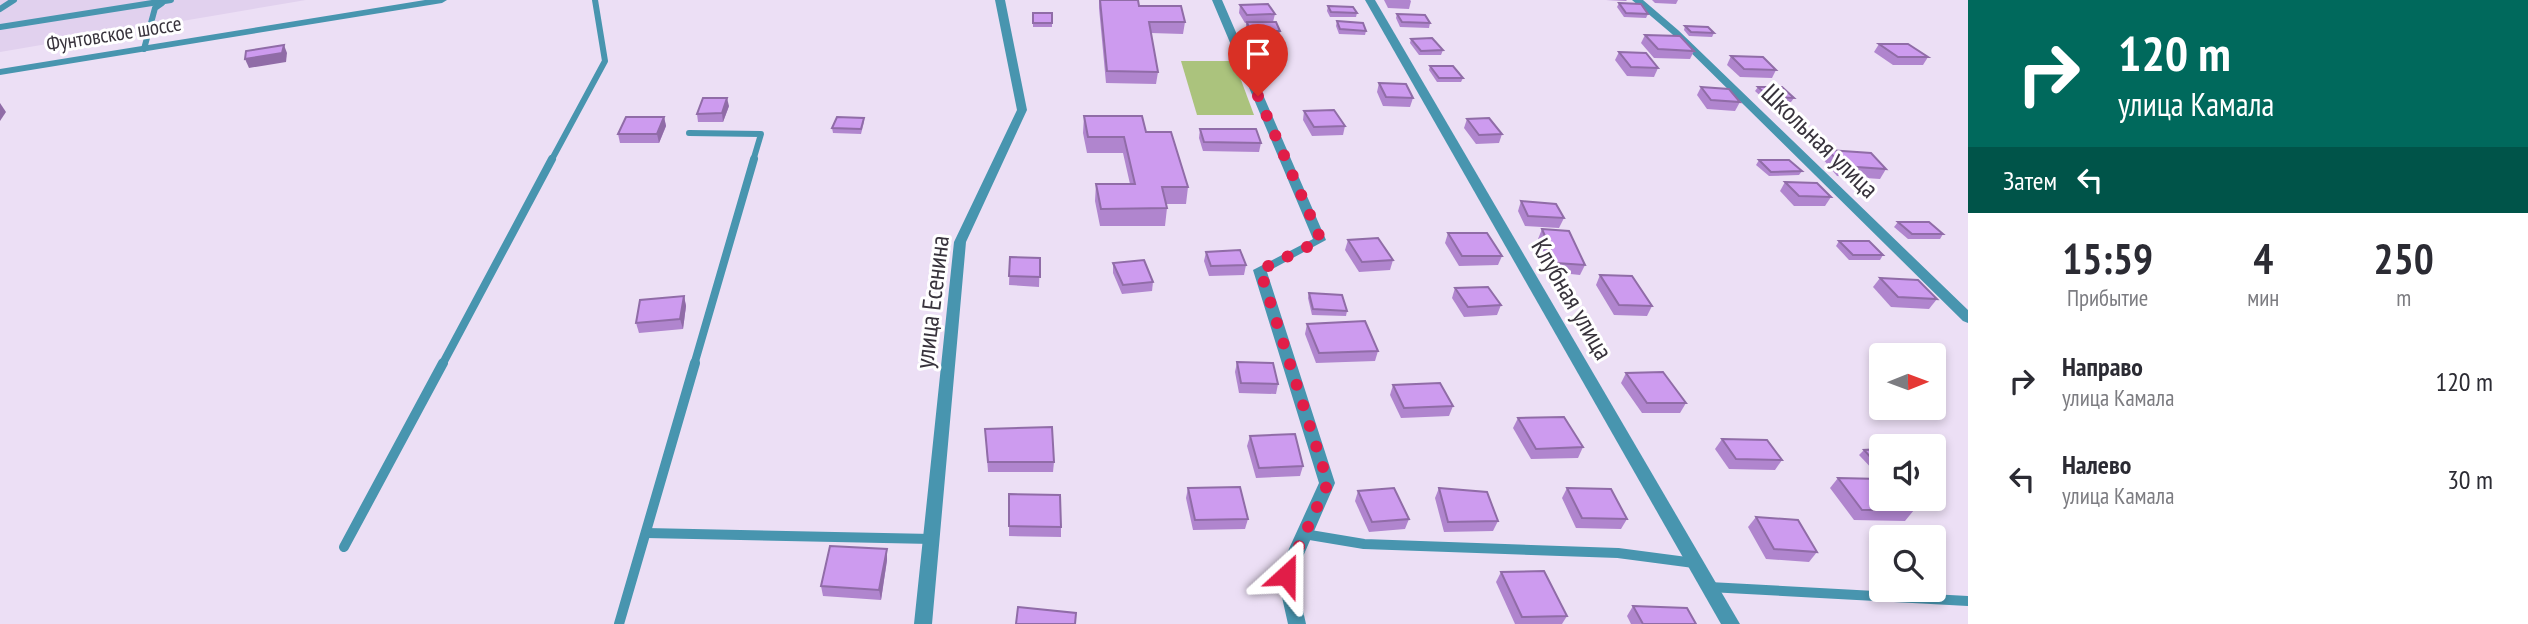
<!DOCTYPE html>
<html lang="ru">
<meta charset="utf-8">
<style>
:root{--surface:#fff;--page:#f7f7f7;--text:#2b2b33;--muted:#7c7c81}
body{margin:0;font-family:"PT Sans Narrow",sans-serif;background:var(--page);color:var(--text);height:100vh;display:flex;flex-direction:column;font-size:26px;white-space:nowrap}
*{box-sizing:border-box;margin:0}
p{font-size:23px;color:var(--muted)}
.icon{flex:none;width:38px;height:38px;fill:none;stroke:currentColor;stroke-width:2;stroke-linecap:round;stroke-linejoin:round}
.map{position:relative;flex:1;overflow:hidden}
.drawer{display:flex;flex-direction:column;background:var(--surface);width:560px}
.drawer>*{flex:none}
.guide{background:#00695c;color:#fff;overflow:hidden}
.needle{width:46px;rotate:89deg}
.fabs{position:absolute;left:1869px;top:343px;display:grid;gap:14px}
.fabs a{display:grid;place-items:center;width:77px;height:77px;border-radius:7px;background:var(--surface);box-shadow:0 4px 10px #0003;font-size:35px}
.pin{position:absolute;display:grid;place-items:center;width:60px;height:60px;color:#fff;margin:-72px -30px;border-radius:50% 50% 50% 0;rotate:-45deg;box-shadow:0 0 7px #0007}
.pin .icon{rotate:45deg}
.me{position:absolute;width:77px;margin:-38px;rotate:24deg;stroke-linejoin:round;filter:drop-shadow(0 0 5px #0008)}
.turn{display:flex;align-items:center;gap:24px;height:147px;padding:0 35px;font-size:32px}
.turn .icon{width:91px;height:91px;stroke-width:2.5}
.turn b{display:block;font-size:49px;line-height:60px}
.then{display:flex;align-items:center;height:66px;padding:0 35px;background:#0003;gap:14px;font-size:26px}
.eta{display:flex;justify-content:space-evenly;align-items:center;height:119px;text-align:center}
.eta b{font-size:42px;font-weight:700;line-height:49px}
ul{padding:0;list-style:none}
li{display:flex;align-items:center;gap:21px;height:98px;padding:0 35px}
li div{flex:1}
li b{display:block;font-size:26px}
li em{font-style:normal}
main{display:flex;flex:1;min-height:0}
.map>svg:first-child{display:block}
.built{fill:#e1d1ee}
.green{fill:#abc37d}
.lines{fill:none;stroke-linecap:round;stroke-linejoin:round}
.service-far2{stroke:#4895af;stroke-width:6}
.service-far1{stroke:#4895af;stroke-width:8}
.service{stroke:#4895af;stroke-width:10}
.minor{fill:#4895af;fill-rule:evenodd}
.tertiary{fill:#4895af;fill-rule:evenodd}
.wall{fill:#b085ce}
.shaded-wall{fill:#906ca7}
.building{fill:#cd9bef;stroke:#906ca7;stroke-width:2}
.route{stroke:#e11d48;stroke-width:12;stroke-dasharray:0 21.6}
.labels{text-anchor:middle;stroke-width:6;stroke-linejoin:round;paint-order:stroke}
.far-street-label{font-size:21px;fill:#38333c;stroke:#fff}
.street-label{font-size:26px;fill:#38333c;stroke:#fff}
</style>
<main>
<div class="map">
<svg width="1968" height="624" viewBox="0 0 1968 624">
<rect width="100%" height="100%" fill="#ecdff5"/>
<polygon class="built" points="0,0 306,0 0,52"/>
<polygon class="green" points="1181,61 1234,61 1254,115 1197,115"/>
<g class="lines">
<g class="service-far2">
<polyline points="0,9 14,0"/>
<polyline points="0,27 171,0"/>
<polyline points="144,49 155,8 162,3"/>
<polyline points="689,133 761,134 753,161"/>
<polyline points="551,161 605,61 595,0"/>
</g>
<g class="service-far1">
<polyline points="442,365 552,159"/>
<polyline points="694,365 754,159"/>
</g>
<g class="service">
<polyline points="646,533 932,539"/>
<polyline points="1304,534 1364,544 1618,553 1694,563"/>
<polyline points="344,547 443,363"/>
<polyline points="1709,587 1968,601"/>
<polyline points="619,624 695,363"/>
</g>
<g class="minor">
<polygon points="995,0 1005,0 1027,110 966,242 932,624 914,624 954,242 1017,110"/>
<polygon points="1212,0 1222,0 1326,240 1267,272 1335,483 1295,575 1306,624 1288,624 1277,575 1319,483 1253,270 1313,239"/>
<polygon points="1365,0 1375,0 1740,624 1721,624"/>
<polygon points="1632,0 1643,0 1678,30 1968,310 1968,323 1963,321 1672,34"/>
</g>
<polygon class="tertiary" points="425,0 447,0 442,3 0,75 0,69"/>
</g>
<g class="wall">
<polygon points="1099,0 1138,0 1139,6 1185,22 1183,34 1151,33 1158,72 1156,84 1106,83 1099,8"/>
<polygon points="1384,0 1410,0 1411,1 1409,9 1388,8"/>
<polygon points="1606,0 1627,0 1626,1"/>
<polygon points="1652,0 1678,0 1676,4 1655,3"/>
<polygon points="1619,3 1648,14 1646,18 1624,17 1617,7"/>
<polygon points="1240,5 1275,14 1273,22 1280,31 1279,35 1250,35 1246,27 1246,23 1245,23 1239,13"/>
<polygon points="1328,6 1357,13 1356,17 1330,17 1327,11"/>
<rect x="1033" y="13" width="19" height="14"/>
<polygon points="1397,14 1430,23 1429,28 1400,27 1396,18"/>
<polygon points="1337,21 1366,31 1365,35 1339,34 1336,26"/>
<polygon points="1685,26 1714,33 1712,37 1689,36 1684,30"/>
<polygon points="1645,35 1694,51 1690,59 1654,58 1641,43"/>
<polygon points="1411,39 1443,50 1441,55 1419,55 1410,43"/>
<polygon points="1879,44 1928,57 1923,65 1893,65 1874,52"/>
<polygon points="1619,52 1658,68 1654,77 1627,76 1615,60"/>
<polygon points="1731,56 1776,70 1772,78 1740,77 1727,65"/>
<polygon points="1430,66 1463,78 1461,82 1437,82 1429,70"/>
<polygon points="1379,83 1413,98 1410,107 1383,106 1377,92"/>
<polygon points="1701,87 1740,102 1735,111 1707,109 1697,95"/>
<polygon points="1758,87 1794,98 1791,102 1767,102 1755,91"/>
<polygon points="729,106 723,122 698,122 697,114"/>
<polygon points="1304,111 1345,126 1343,135 1312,136 1303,120"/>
<polygon points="1084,116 1146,132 1188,187 1186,204 1166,204 1167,208 1165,226 1100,226 1095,201 1096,184 1130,184 1123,153 1087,153 1083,133"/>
<polygon points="664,117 666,126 659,143 620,143 618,134"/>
<polygon points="1467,119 1502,134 1499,143 1476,144 1464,128"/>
<polygon points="864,122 861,134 833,133 832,128"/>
<polygon points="1200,129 1261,143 1259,152 1203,151 1199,138"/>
<polygon points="1828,150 1886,169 1880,179 1837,176 1823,159"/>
<polygon points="1759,160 1802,171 1799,175 1769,176 1756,165"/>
<polygon points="1785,182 1831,197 1825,206 1794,206 1780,191"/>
<polygon points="1521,201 1564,218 1559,228 1525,226 1518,211"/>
<polygon points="1898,222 1943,234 1940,239 1908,239 1894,227"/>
<polygon points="1542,229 1585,265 1580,275 1552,272 1538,239"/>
<polygon points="1448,233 1502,256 1498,265 1459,266 1445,243"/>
<polygon points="1348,240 1393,260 1390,270 1359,272 1345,250"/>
<polygon points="1839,241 1883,255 1880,260 1849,260 1836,246"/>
<polygon points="1206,252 1246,265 1244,275 1209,276 1204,261"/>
<polygon points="1010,257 1040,258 1039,287 1009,285"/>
<polygon points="1113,263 1153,282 1152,291 1122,294 1113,273"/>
<polygon points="1600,275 1652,306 1647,316 1614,315 1596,285"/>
<polygon points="1880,278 1937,299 1929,309 1891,307 1873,287"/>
<polygon points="1455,288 1501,305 1497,315 1464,317 1452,298"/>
<polygon points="1309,293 1347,311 1346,316 1312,315 1308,298"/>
<polygon points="684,296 686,306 683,329 639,333 636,323"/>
<polygon points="1307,324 1378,351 1375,361 1316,363 1305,334"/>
<polygon points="1237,362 1278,384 1276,394 1239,393 1235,372"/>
<polygon points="1626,373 1686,403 1680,413 1642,413 1621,383"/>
<polygon points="1393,385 1453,406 1449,416 1401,418 1390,395"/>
<polygon points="1518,418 1583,447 1578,458 1531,459 1513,428"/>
<polygon points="985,429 1054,462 1053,472 988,472"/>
<polygon points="1250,436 1303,466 1300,476 1256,478 1247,446"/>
<polygon points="1722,439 1782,460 1775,470 1729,469 1715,449"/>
<polygon points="1881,449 1881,473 1876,473 1859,455 1864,450"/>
<polygon points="1838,478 1914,510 1905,521 1854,520 1830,488"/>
<polygon points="1188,488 1248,519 1245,529 1193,530 1186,498"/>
<polygon points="1439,488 1498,521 1493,531 1444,532 1435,498"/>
<polygon points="1567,488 1627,519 1621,529 1576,528 1562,498"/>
<polygon points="1358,491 1409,519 1405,529 1369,532 1355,501"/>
<polygon points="1009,494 1061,527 1061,537 1009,536"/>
<polygon points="1756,517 1817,552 1809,562 1766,559 1748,527"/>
<polygon points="887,560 881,600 823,596 821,586"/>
<polygon points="1501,572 1567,616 1562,624 1515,624 1496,582"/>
<polygon points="1633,606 1696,624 1631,624 1627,616"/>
</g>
<g class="shaded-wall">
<polygon points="284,45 287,53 286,62 249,68 245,59"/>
<polygon points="727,98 729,106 723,122 722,113"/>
<polygon points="0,103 6,112 0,121"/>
<polygon points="664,117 666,126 659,143 657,134"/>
<polygon points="684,296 686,306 683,329 680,319"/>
<polygon points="887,549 887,560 881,600 879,590"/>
</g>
<g class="building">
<polygon points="1100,0 1138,0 1139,6 1181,6 1185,22 1149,22 1158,72 1107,71"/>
<polygon points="1619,3 1641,4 1648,14 1626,13"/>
<polygon points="1268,4 1275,14 1247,15 1240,5"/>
<polygon points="1328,6 1353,7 1357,13 1331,12"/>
<rect x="1033" y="13" width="19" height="10"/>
<polygon points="1397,14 1425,15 1430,23 1402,22"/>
<polygon points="1337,21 1363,23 1366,31 1340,29"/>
<polygon points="1247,22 1276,22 1280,31 1250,31"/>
<polygon points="1685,26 1708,27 1714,33 1691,32"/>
<polygon points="1645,35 1680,36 1694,51 1658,49"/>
<polygon points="1432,38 1443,50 1421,51 1411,39"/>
<polygon points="1879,44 1908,44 1928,57 1898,57"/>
<polygon points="284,45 282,53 245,59 246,51"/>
<polygon points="1619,52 1646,53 1658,68 1631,67"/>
<polygon points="1731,56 1763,57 1776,70 1744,69"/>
<polygon points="1430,66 1453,66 1463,78 1439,78"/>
<polygon points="1379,83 1406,84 1413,98 1386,97"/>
<polygon points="1701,87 1729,89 1740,102 1711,100"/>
<polygon points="1758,87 1782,87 1794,98 1769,97"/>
<polygon points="703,98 727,98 722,113 697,114"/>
<polygon points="1334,110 1345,126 1314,127 1304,111"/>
<polygon points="1084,116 1142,116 1146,132 1171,132 1188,187 1162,187 1167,208 1101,209 1096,184 1135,184 1124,137 1088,137"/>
<polygon points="626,117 664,117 657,134 618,134"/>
<polygon points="837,117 864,118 861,129 832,128"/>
<polygon points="1489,118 1502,134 1479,135 1467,119"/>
<polygon points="1200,129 1256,129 1261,143 1204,142"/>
<polygon points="1828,150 1871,153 1886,169 1842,166"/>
<polygon points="1759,160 1789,160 1802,171 1771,172"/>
<polygon points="1785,182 1817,183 1831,197 1799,196"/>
<polygon points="1521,201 1556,204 1564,218 1528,216"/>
<polygon points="1898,222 1929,222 1943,234 1912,234"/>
<polygon points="1542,229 1569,231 1585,265 1556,263"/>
<polygon points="1448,233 1487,233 1502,256 1462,256"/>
<polygon points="1378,238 1393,260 1362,262 1348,240"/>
<polygon points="1839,241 1869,241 1883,255 1853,255"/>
<polygon points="1240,250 1246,265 1211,266 1206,252"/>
<polygon points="1010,257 1040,258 1040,277 1009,276"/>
<polygon points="1144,260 1153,282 1123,285 1113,263"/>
<polygon points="1600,275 1632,276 1652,306 1619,305"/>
<polygon points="1880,278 1918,280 1937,299 1898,297"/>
<polygon points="1488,287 1501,305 1468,307 1455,288"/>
<polygon points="1309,293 1342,295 1347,311 1313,309"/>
<polygon points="684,296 680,319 636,323 640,300"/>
<polygon points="1365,321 1378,351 1319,353 1307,324"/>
<polygon points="1237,362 1273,363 1278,384 1241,383"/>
<polygon points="1663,372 1686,403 1647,403 1626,373"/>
<polygon points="1440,383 1453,406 1404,408 1393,385"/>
<polygon points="1564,417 1583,447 1536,449 1518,418"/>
<polygon points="1052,427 1054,462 988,462 985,429"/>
<polygon points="1295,434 1303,466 1259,468 1250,436"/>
<polygon points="1722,439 1767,440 1782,460 1736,459"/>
<polygon points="1881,449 1881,468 1880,468 1864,450"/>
<polygon points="1838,478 1881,479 1881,499 1904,499 1914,510 1862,510"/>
<polygon points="1240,487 1248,519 1195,520 1188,488"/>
<polygon points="1394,488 1409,519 1372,522 1358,491"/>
<polygon points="1439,488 1487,492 1498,521 1448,522"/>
<polygon points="1567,488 1611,489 1627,519 1582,518"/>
<polygon points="1009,494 1060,495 1061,527 1009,526"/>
<polygon points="1756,517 1798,520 1817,552 1774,549"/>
<polygon points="830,546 887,549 879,590 821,586"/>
<polygon points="1544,571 1567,616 1522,617 1501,572"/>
<polygon points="1633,606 1687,608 1696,624 1643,624"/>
<polygon points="1018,607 1076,613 1075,624 1016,624"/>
</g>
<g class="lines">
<polyline class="route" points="1258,96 1321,240 1260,270 1328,483 1286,575"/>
</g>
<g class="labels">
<g class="far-street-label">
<text transform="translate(114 34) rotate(-9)" y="7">Фунтовское шоссе</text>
</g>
<g class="street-label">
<text transform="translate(1820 141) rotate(44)" y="9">Школьная улица</text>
<text transform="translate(1572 299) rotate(60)" y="9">Клубная улица</text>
<text transform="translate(932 302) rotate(-83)" y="9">улица Есенина</text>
</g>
</g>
</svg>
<div class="fabs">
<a><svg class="needle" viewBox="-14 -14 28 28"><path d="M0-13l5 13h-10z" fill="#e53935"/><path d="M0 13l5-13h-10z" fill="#7c7c81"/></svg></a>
<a><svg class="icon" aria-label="sound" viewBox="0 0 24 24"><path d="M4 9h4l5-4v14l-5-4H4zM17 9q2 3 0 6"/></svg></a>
<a><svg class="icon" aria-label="search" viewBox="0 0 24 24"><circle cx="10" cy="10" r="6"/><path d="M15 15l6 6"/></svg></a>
</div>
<div class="pin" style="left:1258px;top:96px;background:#d93025"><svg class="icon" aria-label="arrive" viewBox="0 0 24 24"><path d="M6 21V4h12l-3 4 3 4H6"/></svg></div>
<svg class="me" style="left:1286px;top:575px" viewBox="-20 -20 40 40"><path d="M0-17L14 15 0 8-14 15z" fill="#e11d48" stroke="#fff" stroke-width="4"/></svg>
</div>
<section class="drawer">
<div class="guide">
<div class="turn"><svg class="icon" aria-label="right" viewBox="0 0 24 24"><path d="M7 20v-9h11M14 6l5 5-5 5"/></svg><div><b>120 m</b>улица Камала</div></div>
<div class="then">Затем<svg class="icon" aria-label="left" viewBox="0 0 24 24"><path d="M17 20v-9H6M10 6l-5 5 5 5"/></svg></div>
</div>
<div class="eta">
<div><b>15:59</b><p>Прибытие</p></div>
<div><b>4</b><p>мин</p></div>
<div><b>250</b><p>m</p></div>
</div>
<ul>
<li><svg class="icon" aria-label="right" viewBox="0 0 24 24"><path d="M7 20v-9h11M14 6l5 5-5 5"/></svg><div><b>Направо</b><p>улица Камала</p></div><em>120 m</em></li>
<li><svg class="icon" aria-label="left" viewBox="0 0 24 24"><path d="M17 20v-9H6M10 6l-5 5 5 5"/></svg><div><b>Налево</b><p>улица Камала</p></div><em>30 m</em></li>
</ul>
</section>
</main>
